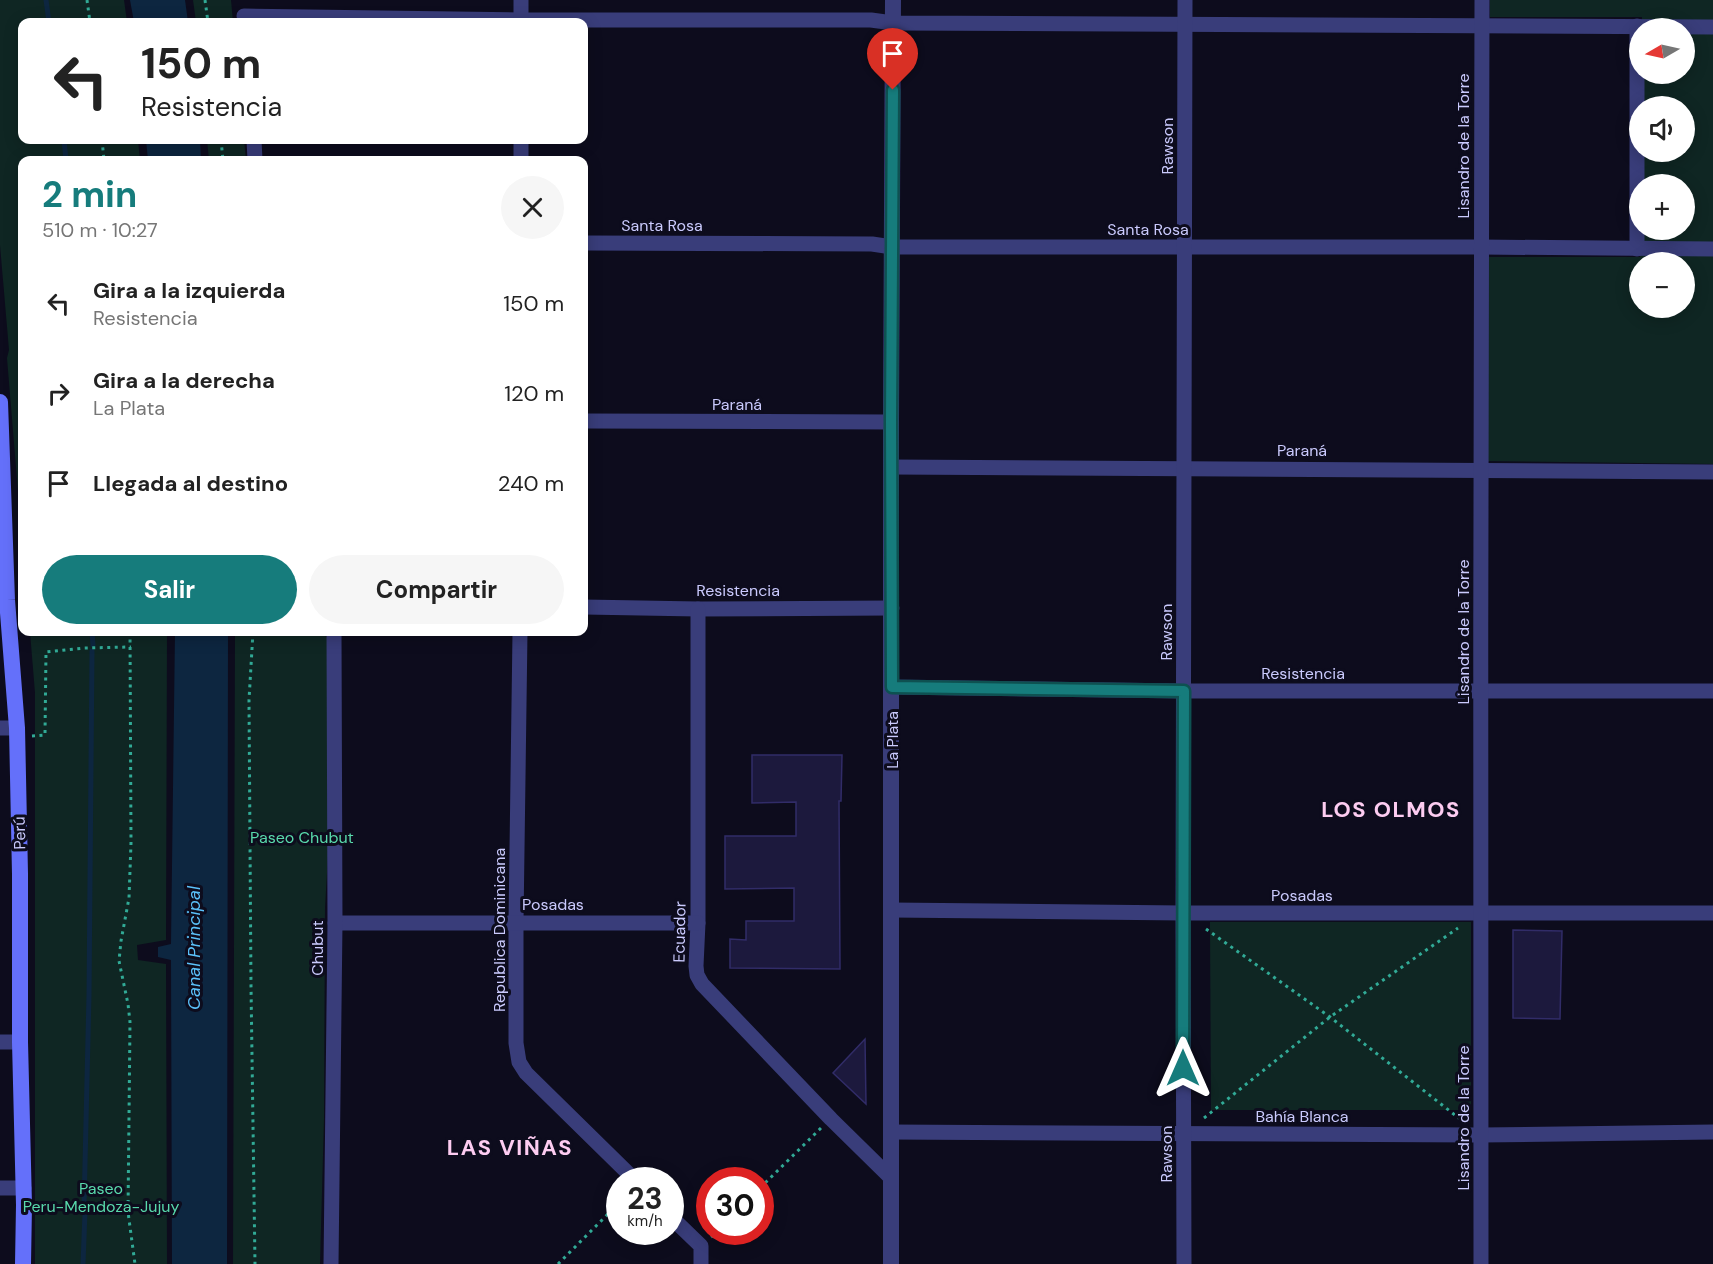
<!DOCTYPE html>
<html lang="es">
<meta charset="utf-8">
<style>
:root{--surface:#fff;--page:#f6f6f6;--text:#222;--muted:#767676;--accent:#167c7c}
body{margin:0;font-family:"DM Sans",sans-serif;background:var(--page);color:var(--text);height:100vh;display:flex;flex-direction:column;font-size:22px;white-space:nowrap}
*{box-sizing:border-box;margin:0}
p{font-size:20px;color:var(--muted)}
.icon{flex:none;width:33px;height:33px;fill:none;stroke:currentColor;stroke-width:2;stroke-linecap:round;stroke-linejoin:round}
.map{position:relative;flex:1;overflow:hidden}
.drawer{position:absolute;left:18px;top:156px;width:570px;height:480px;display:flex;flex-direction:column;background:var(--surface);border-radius:12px;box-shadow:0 3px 15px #0003}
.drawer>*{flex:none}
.banner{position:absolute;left:18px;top:18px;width:570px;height:126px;border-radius:12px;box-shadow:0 3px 15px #0003;background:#fff;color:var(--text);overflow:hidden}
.needle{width:39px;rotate:261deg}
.fabs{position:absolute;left:1629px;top:18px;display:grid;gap:12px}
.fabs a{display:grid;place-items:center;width:66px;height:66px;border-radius:50%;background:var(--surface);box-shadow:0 3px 15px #0003;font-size:30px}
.speed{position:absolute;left:606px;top:1167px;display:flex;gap:12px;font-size:30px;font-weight:700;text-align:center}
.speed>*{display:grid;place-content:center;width:78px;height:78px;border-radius:50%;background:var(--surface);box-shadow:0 3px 15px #0003;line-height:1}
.speed small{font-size:15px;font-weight:400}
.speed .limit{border:9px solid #d22;background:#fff;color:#111}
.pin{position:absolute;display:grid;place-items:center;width:51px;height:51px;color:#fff;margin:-62px -26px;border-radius:50% 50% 50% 0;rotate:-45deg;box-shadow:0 0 6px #0007}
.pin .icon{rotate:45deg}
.me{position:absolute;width:66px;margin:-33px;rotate:0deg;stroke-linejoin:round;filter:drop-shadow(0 0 4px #0008)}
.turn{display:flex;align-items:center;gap:21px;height:126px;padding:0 24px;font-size:27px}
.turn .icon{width:78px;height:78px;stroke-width:2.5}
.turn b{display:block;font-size:42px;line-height:51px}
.round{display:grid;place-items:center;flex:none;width:63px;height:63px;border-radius:32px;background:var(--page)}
.overview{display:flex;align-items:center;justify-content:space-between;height:102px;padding:0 24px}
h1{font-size:36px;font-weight:700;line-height:45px;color:var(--accent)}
.cta{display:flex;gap:12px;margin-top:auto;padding:12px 24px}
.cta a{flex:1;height:69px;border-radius:36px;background:var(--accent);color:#fff;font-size:24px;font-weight:700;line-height:69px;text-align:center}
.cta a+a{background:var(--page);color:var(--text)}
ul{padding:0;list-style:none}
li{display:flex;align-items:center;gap:18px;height:90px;padding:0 24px}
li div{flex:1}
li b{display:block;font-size:22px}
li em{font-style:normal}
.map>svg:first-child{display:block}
.green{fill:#0f2623;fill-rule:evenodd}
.water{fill:#0d2640}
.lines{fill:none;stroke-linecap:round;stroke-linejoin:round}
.stream{stroke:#0d2640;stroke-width:5}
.building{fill:#1c193d;stroke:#312c68;stroke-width:1.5}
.path{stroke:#31aa96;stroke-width:3;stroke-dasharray:3 4.5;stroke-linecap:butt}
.minor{stroke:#393d7a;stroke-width:15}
.tertiary{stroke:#393d7a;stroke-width:16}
.secondary{stroke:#6470fa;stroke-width:16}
.route-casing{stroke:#0e5151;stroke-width:15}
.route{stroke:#167c7c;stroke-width:10}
.labels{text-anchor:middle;stroke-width:6;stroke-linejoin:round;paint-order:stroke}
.street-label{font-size:16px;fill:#cacafd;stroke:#0d0c1d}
.park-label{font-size:16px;fill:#59daac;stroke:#0d0c1d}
.water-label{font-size:18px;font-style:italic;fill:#5bc1fa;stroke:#0d0c1d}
.district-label{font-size:22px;font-weight:bold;letter-spacing:1.5px;fill:#fdccf1;stroke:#0d0c1d}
</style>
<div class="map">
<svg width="1713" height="1264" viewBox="0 0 1713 1264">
<rect width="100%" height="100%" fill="#0d0c1d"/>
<g class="green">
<polygon points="0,0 124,0 127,22 22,22 22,140 138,140 140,160 22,160 22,540 7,358 9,350 0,245"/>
<polygon points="193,0 231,0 233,22 196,22"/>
<path d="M1490,0H1713V464L1487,461L1489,257H1640L1641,230H1684V184H1641V152H1684V106H1641L1642,74H1684V28H1642V17H1490ZM1640,262H1684V308H1640Z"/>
<polygon points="207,140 244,140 246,160 209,160"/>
<polygon points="30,632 167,632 166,940 137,945 138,960 166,964 167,1264 35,1264 35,693"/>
<polygon points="235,632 315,632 323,633 328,639 327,773 329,838 325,908 324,1119 320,1264 233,1264"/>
<polygon points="1210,922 1471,922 1471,1110 1211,1110"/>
</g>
<g class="water">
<polygon points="130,0 185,0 188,22 134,22"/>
<polygon points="146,140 200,140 201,160 148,160"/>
<polygon points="175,632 228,632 227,1264 172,1264 171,960 158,957 158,947 171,944"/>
</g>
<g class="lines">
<g class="stream">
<polyline points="46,0 49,22"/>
<polyline points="64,140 66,160"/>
<polyline points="92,632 93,645"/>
<polyline points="84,1207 89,995 92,651"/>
<polyline points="83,1264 85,1212"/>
</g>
</g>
<g class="building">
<polygon points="752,755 842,755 841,801 839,801 840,969 730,968 730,939 746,940 746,921 794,921 794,888 725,889 725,836 796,836 796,802 752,803"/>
<polygon points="1513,930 1562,931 1560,1019 1513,1018"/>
<polygon points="865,1039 866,1104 833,1073"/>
</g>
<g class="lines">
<g class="path">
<polyline points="87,0 90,22"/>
<polyline points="205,0 208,22"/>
<polyline points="102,140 104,160"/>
<polyline points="221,140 223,160"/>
<polyline points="130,632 131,843 129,898 121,941 119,961 128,1004 130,1022 128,1212 135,1264"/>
<polyline points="253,632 249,700 251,986 255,1264"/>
<polyline points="32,736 45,735 46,652 84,648 131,647"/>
<polyline points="1206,929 1330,1017 1460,1119"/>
<polyline points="1204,1118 1330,1017 1458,928"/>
<polyline points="760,1188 821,1128"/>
<polyline points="38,1206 127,1212"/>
<polyline points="711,1237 717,1232"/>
<polyline points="558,1264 620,1202"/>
</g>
<g class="minor">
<polyline points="244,16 521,20 871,20 893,23 1713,27"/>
<polyline points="521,22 521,0"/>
<polyline points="1637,26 1637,249"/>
<polyline points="254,140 255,160"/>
<polyline points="521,140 521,160"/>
<polyline points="584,243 872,244 892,247 1481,247 1713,249"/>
<polyline points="584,421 891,422"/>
<polyline points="891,467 1713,472"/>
<polyline points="584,607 698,609 892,608"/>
<polyline points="698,609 698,923 696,966 697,975 702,984 831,1119 891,1178"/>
<polyline points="520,632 516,922 516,1043 519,1062 526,1073 635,1180"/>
<polyline points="892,687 1184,691 1713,691"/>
<polyline points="0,728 17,728"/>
<polyline points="891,910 1183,913 1713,913"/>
<polyline points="335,923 698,923"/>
<polyline points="0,1042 20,1042"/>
<polyline points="891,1132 1481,1135 1713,1132"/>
<polyline points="0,1188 24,1188"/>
<polyline points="670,1216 701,1246 701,1264"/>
<polyline points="331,1264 335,923 334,632"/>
<polyline points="1184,1264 1183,913 1185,0"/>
<path d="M1481,1264C1481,843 1480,421 1482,0"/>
</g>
<polyline class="tertiary" points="891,1264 891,422 893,0"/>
<polyline class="secondary" points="0,402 7,600 17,728 20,874 20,1042 24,1205 23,1264"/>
</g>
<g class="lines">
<g class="route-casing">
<polyline id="route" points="893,90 891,422 892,687 1184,691 1183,1068"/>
</g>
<use href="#route" class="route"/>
</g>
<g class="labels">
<g class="street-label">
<text transform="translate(1167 146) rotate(-90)" y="6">Rawson</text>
<text transform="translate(1463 146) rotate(-90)" y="6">Lisandro de la Torre</text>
<text x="662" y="231">Santa Rosa</text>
<text x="1148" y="235">Santa Rosa</text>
<text x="737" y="410">Paraná</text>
<text x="1302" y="456">Paraná</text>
<text x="738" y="596">Resistencia</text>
<text transform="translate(1166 632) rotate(-90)" y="6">Rawson</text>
<text transform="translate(1463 632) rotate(-90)" y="6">Lisandro de la Torre</text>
<text x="1303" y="679">Resistencia</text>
<text transform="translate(892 740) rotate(-90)" y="6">La Plata</text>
<text transform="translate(19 833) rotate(-91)" y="6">Perú</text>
<text x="1302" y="901">Posadas</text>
<text x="553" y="910">Posadas</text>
<text transform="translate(499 930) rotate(-90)" y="6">Republica Dominicana</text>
<text transform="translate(679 932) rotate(-89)" y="6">Ecuador</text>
<text transform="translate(317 948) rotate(-90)" y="6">Chubut</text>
<text x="1302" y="1122">Bahía Blanca</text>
<text transform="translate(1463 1118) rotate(-90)" y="6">Lisandro de la Torre</text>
<text transform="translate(1166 1154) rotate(-90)" y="6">Rawson</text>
</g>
<g class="park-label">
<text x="302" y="843">Paseo Chubut</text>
<text x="101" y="1194">Paseo<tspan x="101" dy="18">Peru-Mendoza-Jujuy</tspan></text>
</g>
<g class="water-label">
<text transform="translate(194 948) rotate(-90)" y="6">Canal Principal</text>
</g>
<g class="district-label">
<text x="1391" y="817">LOS OLMOS</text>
<text x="510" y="1155">LAS VIÑAS</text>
</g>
</g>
</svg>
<div class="fabs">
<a><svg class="needle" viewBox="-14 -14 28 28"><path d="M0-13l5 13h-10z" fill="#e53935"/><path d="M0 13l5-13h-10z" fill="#767676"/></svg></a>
<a><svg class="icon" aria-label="sound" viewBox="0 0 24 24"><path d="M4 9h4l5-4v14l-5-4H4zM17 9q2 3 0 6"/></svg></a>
<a>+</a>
<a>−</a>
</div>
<div class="speed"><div>23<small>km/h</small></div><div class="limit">30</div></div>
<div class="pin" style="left:893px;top:90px;background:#d93025"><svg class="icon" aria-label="arrive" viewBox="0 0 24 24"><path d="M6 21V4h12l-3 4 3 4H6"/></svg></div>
<svg class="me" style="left:1183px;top:1068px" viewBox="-20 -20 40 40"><path d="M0-17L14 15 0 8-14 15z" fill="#167c7c" stroke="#fff" stroke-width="4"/></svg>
<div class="banner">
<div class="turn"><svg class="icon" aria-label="left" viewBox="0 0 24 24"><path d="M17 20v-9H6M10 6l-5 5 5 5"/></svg><div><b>150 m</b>Resistencia</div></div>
</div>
<section class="drawer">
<div class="overview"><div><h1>2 min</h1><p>510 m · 10:27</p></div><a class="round"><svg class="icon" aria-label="close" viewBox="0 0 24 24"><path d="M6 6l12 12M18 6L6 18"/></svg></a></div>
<ul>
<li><svg class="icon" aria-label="left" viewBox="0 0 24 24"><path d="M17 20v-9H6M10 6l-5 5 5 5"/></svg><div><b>Gira a la izquierda</b><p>Resistencia</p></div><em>150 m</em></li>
<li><svg class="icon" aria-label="right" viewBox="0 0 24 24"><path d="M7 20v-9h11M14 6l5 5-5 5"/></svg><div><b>Gira a la derecha</b><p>La Plata</p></div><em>120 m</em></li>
<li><svg class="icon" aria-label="arrive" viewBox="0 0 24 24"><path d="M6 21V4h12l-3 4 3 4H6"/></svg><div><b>Llegada al destino</b></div><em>240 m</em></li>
</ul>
<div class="cta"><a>Salir</a><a>Compartir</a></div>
</section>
</div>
